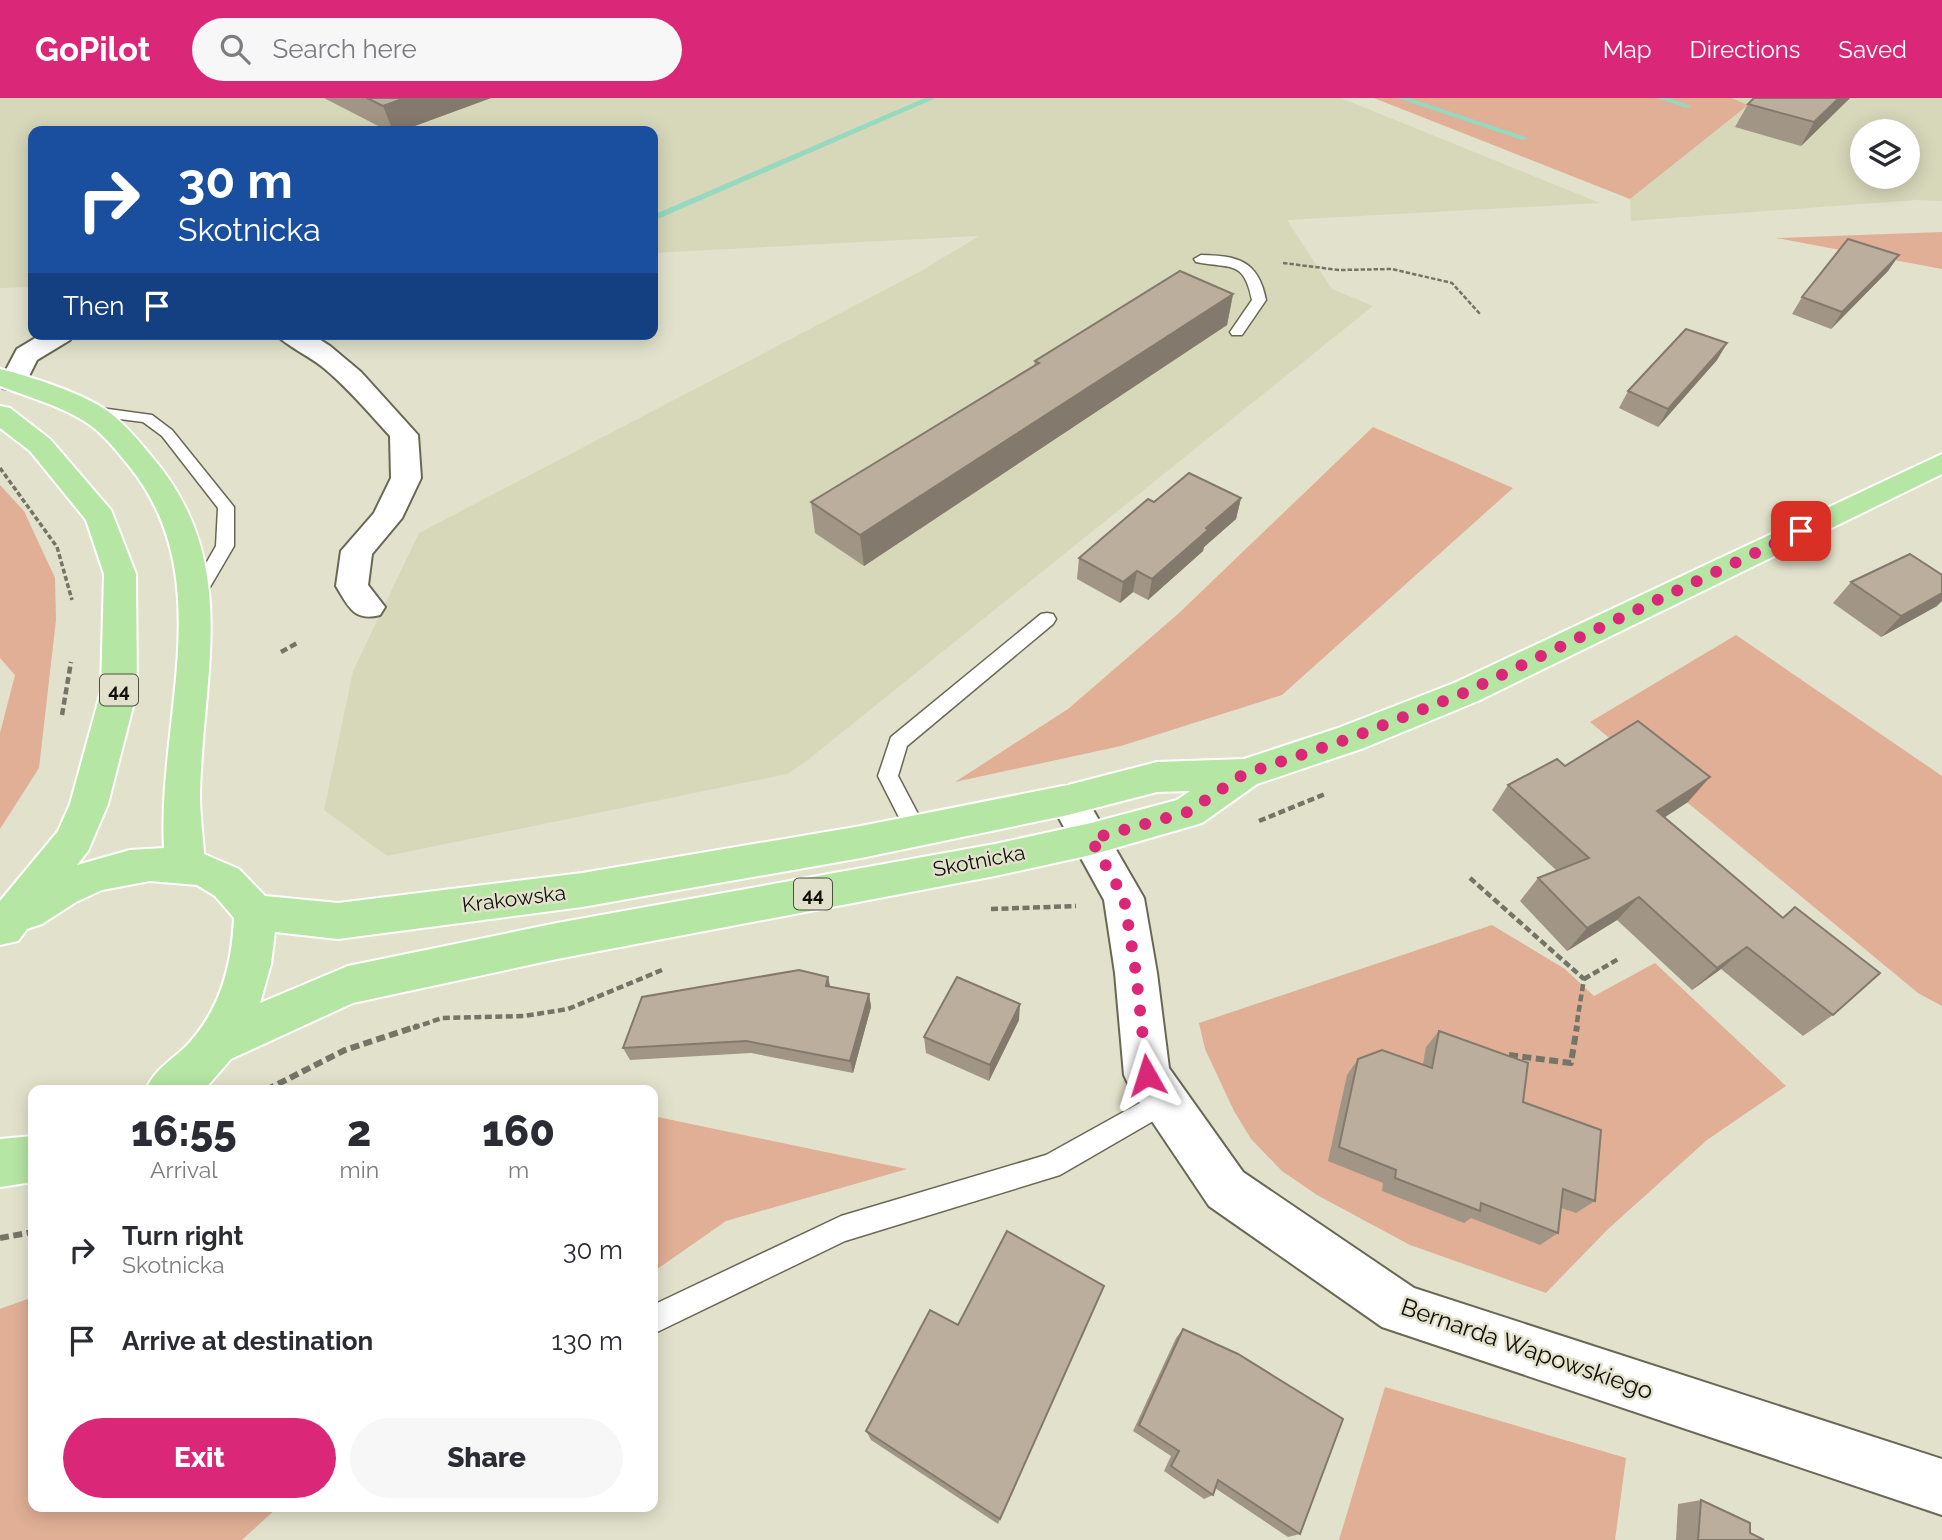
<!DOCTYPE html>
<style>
:root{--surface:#fff;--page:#f7f7f7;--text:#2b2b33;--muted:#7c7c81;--accent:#db2777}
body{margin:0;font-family:Raleway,sans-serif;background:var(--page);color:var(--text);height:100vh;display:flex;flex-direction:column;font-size:26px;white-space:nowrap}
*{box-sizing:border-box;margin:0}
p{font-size:23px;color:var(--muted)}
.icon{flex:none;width:38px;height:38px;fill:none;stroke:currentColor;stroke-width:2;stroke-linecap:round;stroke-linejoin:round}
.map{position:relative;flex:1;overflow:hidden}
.side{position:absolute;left:28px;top:987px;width:630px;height:427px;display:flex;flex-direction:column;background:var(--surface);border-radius:14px;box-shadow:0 4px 18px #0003}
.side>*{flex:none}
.hud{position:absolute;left:28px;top:28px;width:630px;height:214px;border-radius:14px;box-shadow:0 4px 18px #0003;background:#1a4fa0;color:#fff;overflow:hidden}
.controls{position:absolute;left:1850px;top:21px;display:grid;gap:14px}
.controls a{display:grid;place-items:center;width:70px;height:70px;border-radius:50%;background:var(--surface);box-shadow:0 4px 18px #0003;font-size:35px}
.pin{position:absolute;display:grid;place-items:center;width:60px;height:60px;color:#fff;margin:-30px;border-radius:14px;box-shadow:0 4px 10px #0006}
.me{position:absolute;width:77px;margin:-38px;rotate:354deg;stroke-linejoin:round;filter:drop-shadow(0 0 5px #0008)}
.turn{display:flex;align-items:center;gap:24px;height:147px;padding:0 35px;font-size:32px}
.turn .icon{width:91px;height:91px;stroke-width:2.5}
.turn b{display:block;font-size:49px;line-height:60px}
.then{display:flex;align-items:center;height:66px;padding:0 35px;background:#0003;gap:14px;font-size:26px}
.eta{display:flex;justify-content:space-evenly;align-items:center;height:119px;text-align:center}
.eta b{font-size:42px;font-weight:800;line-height:49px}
.primary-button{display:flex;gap:14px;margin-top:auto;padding:14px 35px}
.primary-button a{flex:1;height:80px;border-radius:42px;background:var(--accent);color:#fff;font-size:28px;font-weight:800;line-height:80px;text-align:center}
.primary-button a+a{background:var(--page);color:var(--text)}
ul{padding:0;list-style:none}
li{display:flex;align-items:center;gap:21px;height:91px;padding:0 35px}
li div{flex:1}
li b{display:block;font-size:26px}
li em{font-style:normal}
header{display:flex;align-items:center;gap:42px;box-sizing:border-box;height:98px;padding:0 35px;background:var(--accent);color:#fff}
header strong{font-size:33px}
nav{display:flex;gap:38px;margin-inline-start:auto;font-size:24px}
.search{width:490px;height:63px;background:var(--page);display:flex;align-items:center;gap:18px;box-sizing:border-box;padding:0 24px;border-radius:38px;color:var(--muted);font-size:26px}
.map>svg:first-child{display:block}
.built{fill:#d7d8ba;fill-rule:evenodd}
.green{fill:#e0af95}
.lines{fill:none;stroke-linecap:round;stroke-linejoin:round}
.stream{fill:#96d9be;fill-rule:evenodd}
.lane-casing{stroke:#686855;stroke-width:3}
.street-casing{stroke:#686855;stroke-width:4}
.primary-casing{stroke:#fff;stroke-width:4}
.path-far3{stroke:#757567;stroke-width:2.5;stroke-dasharray:4.5 2;stroke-linecap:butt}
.path-far2{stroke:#757567;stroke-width:3.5;stroke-dasharray:5 2.5;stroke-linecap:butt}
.path-far1{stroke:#757567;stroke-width:4.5;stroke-dasharray:7 3.5;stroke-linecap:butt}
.path{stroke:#757567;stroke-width:6;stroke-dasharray:9 4.5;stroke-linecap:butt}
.lane{fill:#fff;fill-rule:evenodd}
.street{fill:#fff;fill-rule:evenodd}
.primary{fill:#b5e6a3;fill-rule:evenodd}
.wall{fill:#a19686}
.shaded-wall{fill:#837a6d}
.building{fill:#bbae9c;stroke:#837a6d;stroke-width:2}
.route{stroke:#db2777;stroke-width:12;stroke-dasharray:0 21.6}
.labels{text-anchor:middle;stroke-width:5;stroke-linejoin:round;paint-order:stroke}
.shield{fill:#e2e2cc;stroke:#4f4f43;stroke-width:2}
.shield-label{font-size:19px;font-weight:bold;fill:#101008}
.street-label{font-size:21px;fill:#101008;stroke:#e2e2cc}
.near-street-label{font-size:24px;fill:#101008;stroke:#e2e2cc}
</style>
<header>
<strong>GoPilot</strong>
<div class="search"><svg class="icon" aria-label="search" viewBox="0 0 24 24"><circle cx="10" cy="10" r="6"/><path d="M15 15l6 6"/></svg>Search here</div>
<nav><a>Map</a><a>Directions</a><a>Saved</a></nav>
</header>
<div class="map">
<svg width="1942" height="1442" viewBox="0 0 1942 1442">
<rect width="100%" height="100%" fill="#e2e2cc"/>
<g class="built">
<polygon points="0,0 1341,0 1600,105 1287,122 1332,191 1373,208 804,665 787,676 387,758 324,712 353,573 419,435 921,173 979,138 653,155 653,33 33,33 33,189 0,190"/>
<path d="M1731,0H1942V103L1916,102L1631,123L1630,101L1747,7ZM1862,33H1908V79H1862Z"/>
</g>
<g class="green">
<polygon points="1374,0 1731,0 1748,7 1630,101"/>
<polygon points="1942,134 1942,171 1776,140"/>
<polygon points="1373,329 1513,390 1282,597 1121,648 955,684 1068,611 1178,516"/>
<polygon points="0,387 24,413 55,480 56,522 39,670 0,731 0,635 15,577 0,560"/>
<polygon points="1736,537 1942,678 1942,908 1918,895 1590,624"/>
<polygon points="1492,827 1565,871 1594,898 1655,865 1786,988 1707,1042 1607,1132 1546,1195 1410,1147 1317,1097 1282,1073 1251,1041 1234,1013 1205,951 1199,925"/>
<polygon points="653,1018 907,1071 726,1123 653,1174"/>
<polygon points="33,1199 33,1409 278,1409 242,1442 0,1442 0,1211"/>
<polygon points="1385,1289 1626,1360 1615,1442 1339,1442"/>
</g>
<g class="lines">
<g class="stream">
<polygon points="925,0 936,0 653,123 653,117"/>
<polygon points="1397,0 1409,0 1529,40 1522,42"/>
<polygon points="1657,0 1669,0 1691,8 1687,10"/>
</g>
<g class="lane-casing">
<g id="lane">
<path d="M1201,157C1238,158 1258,162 1266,202L1242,237H1232L1230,234L1252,202C1244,161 1230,171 1196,164L1194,161Z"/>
<polygon points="86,308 152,317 172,332 234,409 234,448 203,501 191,501 188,497 216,448 218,410 162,338 143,324 81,316 78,313"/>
<polygon points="1047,515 1053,516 1056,521 1053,526 907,648 898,678 927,733 923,739 916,742 909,739 878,678 891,639 1041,516"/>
<polygon points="1165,991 1174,995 1177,1003 1174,1011 1060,1077 845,1143 653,1236 653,1207 841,1118 1046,1057"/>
</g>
</g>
<g class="street-casing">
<g id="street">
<polygon points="42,236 74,236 70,242 37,262 23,290 13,292 3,290 0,283 17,251"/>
<path d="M276,236H311L330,248L361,274L418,337L421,380L402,420L372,456L368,487L385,509L380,517C354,524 348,508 336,488L341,453L374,415L391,380L390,338C369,315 349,291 325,271C313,260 283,246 276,236Z"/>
<polygon points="1068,687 1081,691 1144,800 1157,875 1169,970 1243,1074 1414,1190 1942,1361 1942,1417 1382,1229 1209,1108 1131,992 1124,977 1115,875 1104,802 1049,702 1055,691"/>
</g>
</g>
<g class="primary-casing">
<g id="primary">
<path d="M0,271C32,279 83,295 109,314C126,327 140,344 153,360C242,465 202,576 200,698C200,717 203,737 204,756L239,771L265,798L338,805L582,775L861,728L1068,687L1157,664L1244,661L1338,630L1454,585L1942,356V376L1478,603L1364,650L1257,686L1202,725L1091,757L995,778L557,861L353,905L231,961L204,992H146C154,971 174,961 189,945C221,910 232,866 234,820L215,798L197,787L150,783L102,792L76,804L42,826L27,831L18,843L0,847V803L58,733L70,706L101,593L104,476L86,422L30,353L0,330V308L10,310L50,341L111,412L136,476L137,593L108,706L88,753L77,767L130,752L164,750C157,621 220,480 129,368C116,352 101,333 84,323C58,307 28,299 0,288ZM1190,693L1177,702L1091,725L995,746L557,825L348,868L260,905L271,866L275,834L338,841L582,809L861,760L1068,717L1157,694Z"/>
<polygon points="33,1038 33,1084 0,1089 0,1041"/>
</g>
</g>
<polyline class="path-far3" points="1283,165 1339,172 1392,171 1452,185 1480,216"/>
<polyline class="path-far2" points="0,370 57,449 72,502"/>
<g class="path-far1">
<polyline points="281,554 299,544"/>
<polyline points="62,617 71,564"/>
<polyline points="1259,723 1325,696"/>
<polyline points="1470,780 1584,881 1576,930"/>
<polyline points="991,811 1076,808"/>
<polyline points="1584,881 1620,860"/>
<polyline points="413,930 442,920 524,918 568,911 662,872"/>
</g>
<g class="path">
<polyline points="1509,957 1571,965 1577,928"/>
<polyline points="266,992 345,952 418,928"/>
<polyline points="0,1140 33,1134"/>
</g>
<use href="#lane" class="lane"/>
<use href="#street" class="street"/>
<use href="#primary" class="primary"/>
</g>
<g class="wall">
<polygon points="324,0 491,0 401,33 388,33"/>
<polygon points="1754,0 1850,0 1801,48 1735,29 1748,6"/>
<polygon points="1899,157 1888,173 1831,231 1792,216 1802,199"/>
<polygon points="1233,196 1227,227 864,468 815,435 811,404 1034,267 1035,263"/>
<polygon points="1727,245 1717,262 1658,329 1619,310 1628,293"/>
<polygon points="1241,400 1236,421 1204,449 1203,453 1148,502 1133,494 1120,505 1077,481 1079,460 1154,404"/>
<polygon points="1851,484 1937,508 1881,539 1833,505"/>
<polygon points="1565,668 1688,704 1665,719 1833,917 1803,938 1721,871 1692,892 1617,822 1567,853 1520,803 1538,780 1557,773 1492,712 1508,687"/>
<polygon points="830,889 869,896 871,909 853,975 751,955 630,962 623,950"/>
<polygon points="1019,922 989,983 926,955 924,939"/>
<polygon points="1439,933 1523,1004 1595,1103 1576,1115 1561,1110 1558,1135 1540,1147 1471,1120 1464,1125 1382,1093 1383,1085 1328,1063 1347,977 1358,961 1423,966 1426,949"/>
<polygon points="1104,1188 998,1426 871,1342 866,1333 958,1227"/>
<polygon points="1183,1231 1300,1436 1288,1439 1215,1390 1213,1397 1204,1401 1164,1373 1171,1358 1133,1333 1176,1240"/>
<polygon points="1701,1402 1750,1435 1764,1442 1676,1442 1678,1406"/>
</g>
<g class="shaded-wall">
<polygon points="405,0 491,0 401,33 393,33 383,8"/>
<polygon points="1839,0 1850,0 1801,48 1814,24"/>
<polygon points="1899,157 1888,173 1831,231 1842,214"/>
<polygon points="1233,196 1227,227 864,468 860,437"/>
<polygon points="1727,245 1717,262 1658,329 1668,311"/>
<polygon points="1241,400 1236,421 1204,449 1203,453 1148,502 1152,481 1206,430"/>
<polygon points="1137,473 1133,494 1120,505 1123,484"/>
<polygon points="1942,495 1942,503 1937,508 1881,539 1901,518"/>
<polygon points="1710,679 1688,704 1636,738 1657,713"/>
<polygon points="1639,799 1617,822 1567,853 1587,830"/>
<polygon points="1747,849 1721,871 1692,892 1717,870"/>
<polygon points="828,879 831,892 826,888"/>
<polygon points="869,896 871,909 853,975 850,963"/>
<polygon points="1020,906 1019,922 989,983 990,967"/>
</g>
<g class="building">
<polygon points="367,0 405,0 383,8"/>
<polygon points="1754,0 1839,0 1814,24 1748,6"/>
<polygon points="1848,141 1899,157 1842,214 1802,199"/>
<polygon points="1180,173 1233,196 860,437 811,404 1039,265 1035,263"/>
<polygon points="1686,231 1727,245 1668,311 1628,293"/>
<polygon points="1189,375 1241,400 1206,430 1208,432 1152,481 1137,473 1123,484 1079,460 1148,401 1154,404"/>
<polygon points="1910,456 1942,477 1942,495 1901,518 1851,484"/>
<polygon points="1638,623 1710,679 1657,713 1783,820 1795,809 1880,875 1833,917 1747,849 1717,870 1639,799 1587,830 1538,780 1589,760 1508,687 1557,661 1565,668"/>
<polygon points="799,872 828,879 826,888 869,896 850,963 746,943 623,950 642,899"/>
<polygon points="957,879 1020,906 990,967 924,939"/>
<polygon points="1439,933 1528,965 1523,1004 1601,1032 1595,1103 1563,1091 1558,1135 1481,1105 1480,1113 1395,1080 1396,1072 1339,1049 1358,961 1382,952 1432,970"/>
<polygon points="1007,1133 1104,1188 1000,1421 866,1333 930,1212 958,1227"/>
<polygon points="1183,1231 1238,1256 1343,1321 1300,1436 1218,1382 1213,1397 1171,1368 1179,1353 1139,1327"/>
<polygon points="1701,1402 1750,1425 1750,1435 1764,1442 1698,1442"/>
</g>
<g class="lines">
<polyline class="route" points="1147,977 1136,875 1124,800 1091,741 1188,714 1244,676 1351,640 1466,594 1801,433"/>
</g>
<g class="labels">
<g class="shield">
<rect x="100" y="576.5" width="38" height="31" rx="5"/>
<rect x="794" y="780.5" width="38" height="31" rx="5"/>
</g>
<g class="shield-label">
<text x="119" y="599">44</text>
<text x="813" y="803">44</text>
</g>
<g class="street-label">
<text transform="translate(979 763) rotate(-11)" y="7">Skotnicka</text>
<text transform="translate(514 801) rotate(-7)" y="7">Krakowska</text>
</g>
<g class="near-street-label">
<text transform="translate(1527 1251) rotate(19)" y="8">Bernarda Wapowskiego</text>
</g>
</g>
</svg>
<div class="controls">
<a><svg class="icon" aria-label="layers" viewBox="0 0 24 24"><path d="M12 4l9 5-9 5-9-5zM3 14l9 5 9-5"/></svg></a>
</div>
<div class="pin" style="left:1801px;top:433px;background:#d93025"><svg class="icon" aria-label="arrive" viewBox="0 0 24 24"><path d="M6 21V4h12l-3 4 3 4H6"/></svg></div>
<svg class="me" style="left:1147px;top:977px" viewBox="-20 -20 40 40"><path d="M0-17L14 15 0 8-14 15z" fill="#db2777" stroke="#fff" stroke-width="4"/></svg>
<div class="hud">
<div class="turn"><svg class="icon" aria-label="right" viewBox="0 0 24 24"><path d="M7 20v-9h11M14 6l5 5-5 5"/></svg><div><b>30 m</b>Skotnicka</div></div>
<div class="then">Then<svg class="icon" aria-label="arrive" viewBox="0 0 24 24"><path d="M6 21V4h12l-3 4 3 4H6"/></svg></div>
</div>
<section class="side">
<div class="eta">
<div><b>16:55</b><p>Arrival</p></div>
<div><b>2</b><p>min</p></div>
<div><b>160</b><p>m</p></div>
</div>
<ul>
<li><svg class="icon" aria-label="right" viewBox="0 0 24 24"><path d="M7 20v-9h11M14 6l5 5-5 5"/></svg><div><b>Turn right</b><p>Skotnicka</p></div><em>30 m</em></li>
<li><svg class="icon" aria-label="arrive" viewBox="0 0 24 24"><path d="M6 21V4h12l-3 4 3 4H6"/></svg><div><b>Arrive at destination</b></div><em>130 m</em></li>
</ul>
<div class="primary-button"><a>Exit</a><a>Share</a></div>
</section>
</div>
